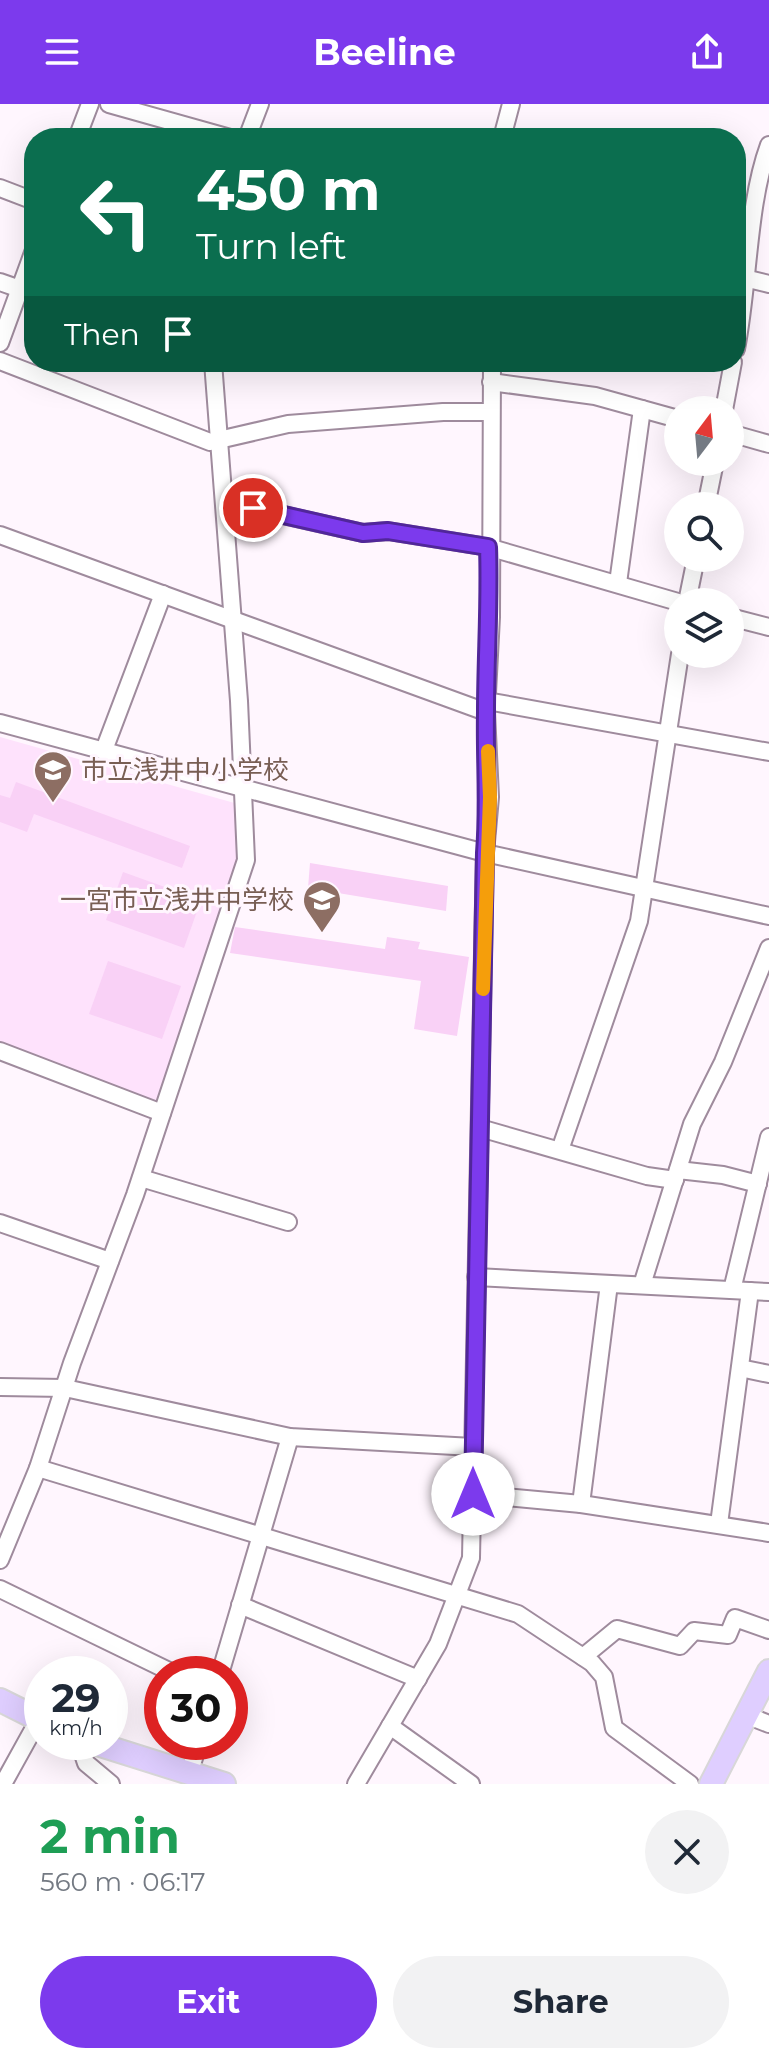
<!DOCTYPE html>
<meta charset="utf-8">
<style>
:root{--surface:#fff;--page:#f2f2f3;--text:#1f2937;--muted:#747a83;--accent:#7c3aed}
body{margin:0;font-family:Montserrat,"Noto Sans JP",sans-serif;background:var(--page);color:var(--text);height:100vh;display:flex;flex-direction:column;font-size:30px;white-space:nowrap}
*{box-sizing:border-box;margin:0}
p{font-size:26px;color:var(--muted)}
.icon{flex:none;width:44px;height:44px;fill:none;stroke:currentColor;stroke-width:2;stroke-linecap:round;stroke-linejoin:round}
.map{position:relative;height:1680px;overflow:hidden}
.details{display:flex;flex-direction:column;background:var(--surface);flex:1}
.details>*{flex:none}
.hud{position:absolute;left:24px;top:24px;width:722px;height:244px;border-radius:32px;box-shadow:0 8px 32px #0002;background:#0b6e4f;color:#fff;overflow:hidden}
.needle{width:52px;rotate:16deg}
.fabs{position:absolute;left:664px;top:292px;display:grid;gap:16px}
.fabs a{display:grid;place-items:center;width:80px;height:80px;border-radius:50%;background:var(--surface);box-shadow:0 8px 32px #0002;font-size:40px}
.speed{position:absolute;left:24px;top:1552px;display:flex;gap:16px;font-size:40px;font-weight:700;text-align:center}
.speed>*{display:grid;place-content:center;width:104px;height:104px;border-radius:50%;background:var(--surface);box-shadow:0 8px 32px #0002;line-height:1}
.speed small{font-size:20px;font-weight:400}
.speed .limit{border:12px solid #d22;background:#fff;color:#111}
.pin{position:absolute;display:grid;place-items:center;width:68px;height:68px;color:#fff;margin:-34px;border:4px solid #fff;border-radius:50%;box-shadow:0 2px 8px #0007}
.me{position:absolute;width:88px;margin:-44px;rotate:0deg;stroke-linejoin:round;filter:drop-shadow(0 0 6px #0008)}
.turn{display:flex;align-items:center;gap:28px;height:168px;padding:0 40px;font-size:36px}
.turn .icon{width:104px;height:104px;stroke-width:2.5}
.turn b{display:block;font-size:56px;line-height:68px}
.then{display:flex;align-items:center;height:76px;padding:0 40px;background:#0003;gap:16px;font-size:30px}
.round{display:grid;place-items:center;flex:none;width:84px;height:84px;border-radius:42px;background:var(--page)}
.summary{display:flex;align-items:center;justify-content:space-between;height:136px;padding:0 40px}
h1{font-size:48px;font-weight:700;line-height:60px;color:#1e9e55}
.cta{display:flex;gap:16px;margin-top:auto;padding:16px 40px}
.cta a{flex:1;height:92px;border-radius:48px;background:var(--accent);color:#fff;font-size:32px;font-weight:700;line-height:92px;text-align:center}
.cta a+a{background:var(--page);color:var(--text)}
header{display:flex;justify-content:space-between;align-items:center;height:104px;padding:0 40px;background:var(--accent);color:#fff;font-size:36px;font-weight:700}
.map>svg:first-child{display:block}
.built{fill:#fee2fc}
.building{fill:#f9d1f6}
.lines{fill:none;stroke-linecap:round;stroke-linejoin:round}
.minor-casing{stroke:#9f8b9d;stroke-width:20}
.major-casing{stroke:#d8d7d8;stroke-width:26}
.minor{stroke:#fff;stroke-width:16}
.major{stroke:#dfceff;stroke-width:22}
.route-casing{stroke:#51269a;stroke-width:20}
.route{stroke:#7c3aed;stroke-width:14}
.slow{stroke:#f59e0b;stroke-width:14}
.labels{text-anchor:middle;stroke-width:6;stroke-linejoin:round;paint-order:stroke}
.education-label{font-size:26px;fill:#785e54;stroke:#fff6fe;text-anchor:start}
</style>
<header><svg class="icon" aria-label="menu" viewBox="0 0 24 24"><path d="M4 6h16M4 12h16M4 18h16"/></svg>Beeline<svg class="icon" aria-label="share" viewBox="0 0 24 24"><path d="M12 15V3M7 8l5-5 5 5M5 13v7h14v-7"/></svg></header>
<div class="map">
<svg width="769" height="1680" viewBox="0 0 769 1680">
<rect width="100%" height="100%" fill="#fff6fe"/>
<polygon class="built" points="0,633 238,700 237,760 158,997 148,999 0,940"/>
<g class="building">
<polygon points="16,678 190,742 182,764 34,710 27,728 0,718 0,691 10,694"/>
<polygon points="310,759 448,782 446,807 308,784"/>
<polygon points="123,768 201,796 184,844 106,816"/>
<polygon points="235,823 385,845 387,833 420,838 418,845 469,853 457,932 414,925 421,877 230,849"/>
<polygon points="108,857 181,882 162,935 89,910"/>
</g>
<g class="lines">
<g class="minor-casing">
<g id="minor">
<polyline points="109,0 230,34"/>
<polyline points="77,34 90,0"/>
<polyline points="247,34 260,0"/>
<polyline points="502,34 511,0"/>
<polyline points="0,84 34,97"/>
<polyline points="736,172 769,180"/>
<polyline points="0,178 20,185"/>
<polyline points="0,239 34,146"/>
<path d="M736,245C749,180 747,101 769,41"/>
<polyline points="0,257 210,338 288,320 443,308 491,308"/>
<polyline points="491,278 595,292 678,315"/>
<polyline points="724,306 733,258"/>
<polyline points="730,329 769,340"/>
<polyline points="225,398 363,429 388,427 488,443 678,498"/>
<polyline points="706,402 715,358"/>
<polyline points="0,431 486,608"/>
<polyline points="618,479 642,305"/>
<polyline points="687,498 696,454"/>
<polyline points="730,513 769,523"/>
<polyline points="487,597 769,648"/>
<polyline points="0,619 485,749 769,812"/>
<polyline points="104,646 163,490"/>
<polyline points="0,947 162,1009"/>
<polyline points="480,1024 647,1072 675,1076"/>
<polyline points="560,1046 639,817 680,550"/>
<polyline points="678,1066 723,1071 758,1080"/>
<polyline points="141,1074 288,1118"/>
<polyline points="0,1119 110,1157"/>
<polyline points="476,1173 769,1188"/>
<polyline points="642,1181 692,1020 723,958 769,844"/>
<polyline points="732,1186 769,1033"/>
<polyline points="740,1264 769,1270"/>
<polyline points="0,1283 65,1284 290,1333 473,1343"/>
<polyline points="38,1364 518,1510 592,1559 604,1573 614,1624 690,1680"/>
<polyline points="473,1390 581,1400 769,1429"/>
<polyline points="581,1400 609,1180"/>
<polyline points="719,1420 750,1187"/>
<polyline points="0,1456 38,1364 72,1259 135,1091 246,756 239,597 213,258"/>
<polyline points="0,1485 175,1570"/>
<polyline points="240,1501 418,1575"/>
<polyline points="583,1553 617,1525 680,1542 694,1527 728,1531 735,1514 769,1526"/>
<polyline points="220,1570 290,1333"/>
<polyline points="746,1611 769,1620"/>
<polyline points="390,1622 471,1680"/>
<polyline points="79,1638 86,1659 111,1680"/>
<polyline points="189,1670 199,1638"/>
<polyline points="3,1680 39,1615"/>
<polyline points="356,1680 438,1540 471,1454 485,749 490,693 486,608 491,513 492,258"/>
</g>
</g>
<g class="major-casing">
<g id="major">
<polyline points="0,1596 42,1617"/>
<polyline points="91,1638 224,1680"/>
<polyline points="711,1680 769,1567"/>
</g>
</g>
<use href="#minor" class="minor"/>
<use href="#major" class="major"/>
</g>
<g class="lines">
<g class="route-casing">
<path id="route" d="M253,404L363,429L388,427L488,443C490,498 486,553 486,608C485,657 489,700 485,749L473,1390"/>
</g>
<use href="#route" class="route"/>
<polyline class="slow" points="483,885 490,693 488,647"/>
</g>
<defs>
<g id="school-pin" transform="scale(2)"><path d="M0 17L-7.5 6A9.5 9.5 0 1 1 7.5 6Z" fill="#8d6e63" stroke="#fff6fe"/><path d="M0-5L7-2L0 1L-7-2ZM-4 1L0 2.5L4 1V4Q0 6-4 4Z" fill="#fff"/></g>
</defs>
<g fill-rule="evenodd">
<use href="#school-pin" x="53" y="666"/>
<use href="#school-pin" x="322" y="796"/>
</g>
<g class="labels">
<g class="education-label">
<text x="81" y="675">市立浅井中小学校</text>
<text x="294" y="805" text-anchor="end">一宮市立浅井中学校</text>
</g>
</g>
</svg>
<div class="fabs">
<a><svg class="needle" viewBox="-14 -14 28 28"><path d="M0-13l5 13h-10z" fill="#e53935"/><path d="M0 13l5-13h-10z" fill="#747a83"/></svg></a>
<a><svg class="icon" aria-label="search" viewBox="0 0 24 24"><circle cx="10" cy="10" r="6"/><path d="M15 15l6 6"/></svg></a>
<a><svg class="icon" aria-label="layers" viewBox="0 0 24 24"><path d="M12 4l9 5-9 5-9-5zM3 14l9 5 9-5"/></svg></a>
</div>
<div class="speed"><div>29<small>km/h</small></div><div class="limit">30</div></div>
<div class="pin" style="left:253px;top:404px;background:#d93025"><svg class="icon" aria-label="arrive" viewBox="0 0 24 24"><path d="M6 21V4h12l-3 4 3 4H6"/></svg></div>
<svg class="me" style="left:473px;top:1390px" viewBox="-20 -20 40 40"><circle r="19" fill="#fff"/><path d="M0-13L10 11 0 6-10 11z" fill="#7c3aed"/></svg>
<div class="hud">
<div class="turn"><svg class="icon" aria-label="left" viewBox="0 0 24 24"><path d="M17 20v-9H6M10 6l-5 5 5 5"/></svg><div><b>450 m</b>Turn left</div></div>
<div class="then">Then<svg class="icon" aria-label="arrive" viewBox="0 0 24 24"><path d="M6 21V4h12l-3 4 3 4H6"/></svg></div>
</div>
</div>
<section class="details">
<div class="summary"><div><h1>2 min</h1><p>560 m · 06:17</p></div><a class="round"><svg class="icon" aria-label="close" viewBox="0 0 24 24"><path d="M6 6l12 12M18 6L6 18"/></svg></a></div>
<div class="cta"><a>Exit</a><a>Share</a></div>
</section>
